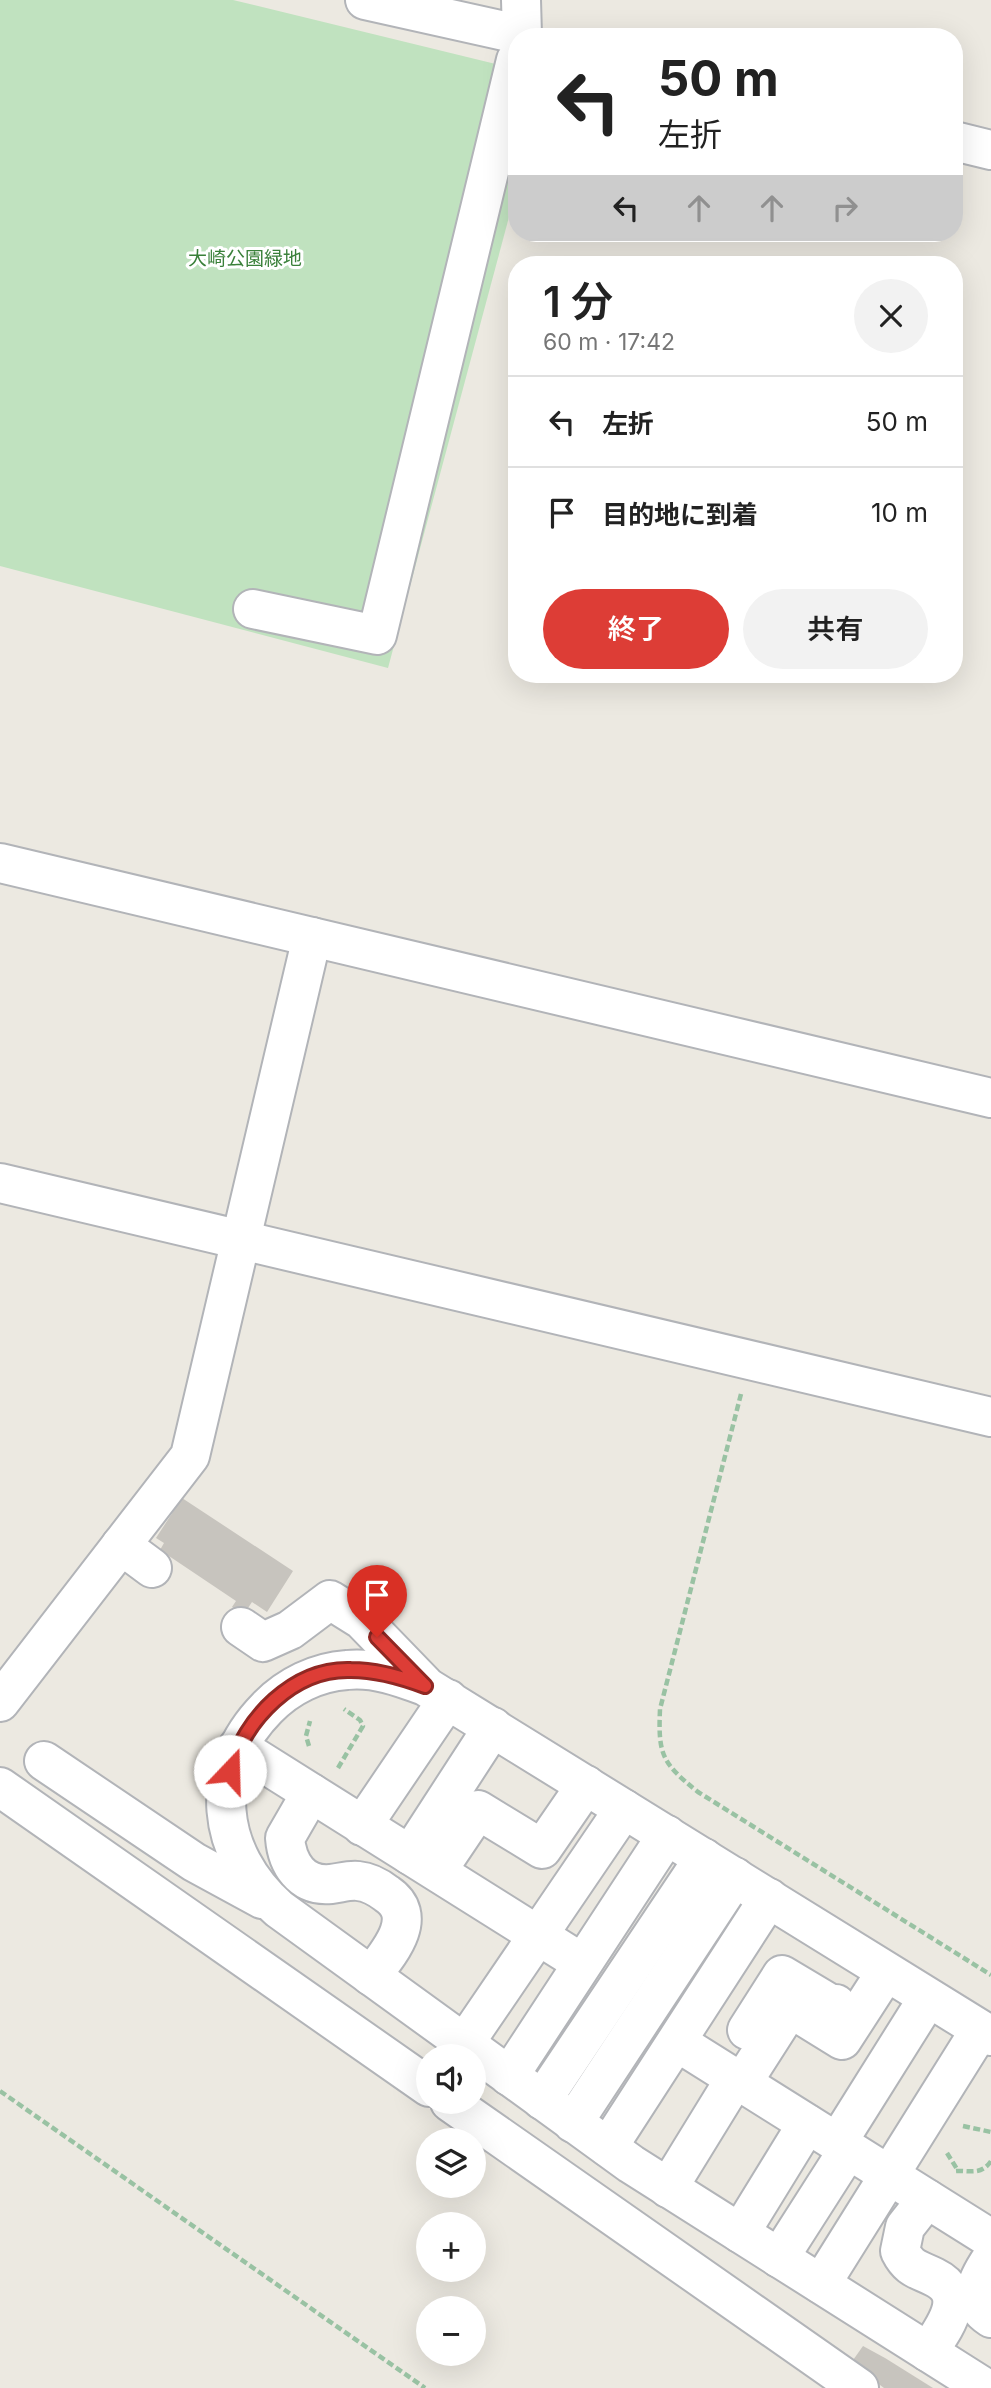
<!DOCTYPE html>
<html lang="ja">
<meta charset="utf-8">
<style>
:root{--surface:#fff;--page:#f2f2f2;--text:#222;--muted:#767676;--line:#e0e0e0;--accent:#dd3d36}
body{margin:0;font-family:Inter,"Noto Sans JP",sans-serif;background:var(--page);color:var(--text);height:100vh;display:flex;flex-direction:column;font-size:26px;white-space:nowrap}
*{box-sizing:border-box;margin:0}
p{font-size:23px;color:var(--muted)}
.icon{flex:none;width:38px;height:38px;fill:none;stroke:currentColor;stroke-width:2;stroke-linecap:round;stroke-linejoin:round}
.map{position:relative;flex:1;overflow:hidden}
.side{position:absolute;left:508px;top:256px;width:455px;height:427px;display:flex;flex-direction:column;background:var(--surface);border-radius:28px;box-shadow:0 7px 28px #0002}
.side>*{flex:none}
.banner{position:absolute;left:508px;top:28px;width:455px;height:214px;border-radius:28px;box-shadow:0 7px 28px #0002;background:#fff;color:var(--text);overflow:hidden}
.fabs{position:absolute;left:416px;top:2044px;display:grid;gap:14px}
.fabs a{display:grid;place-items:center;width:70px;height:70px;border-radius:50%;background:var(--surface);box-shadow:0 7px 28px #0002;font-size:35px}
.pin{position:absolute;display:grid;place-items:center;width:60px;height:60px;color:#fff;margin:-72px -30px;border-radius:50% 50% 50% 0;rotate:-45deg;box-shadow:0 0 7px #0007}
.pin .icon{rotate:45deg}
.me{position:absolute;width:77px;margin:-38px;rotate:21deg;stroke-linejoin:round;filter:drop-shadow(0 0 5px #0008)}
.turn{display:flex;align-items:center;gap:24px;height:147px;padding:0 35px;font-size:32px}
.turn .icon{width:91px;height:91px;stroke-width:2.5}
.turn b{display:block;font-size:49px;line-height:60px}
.lanes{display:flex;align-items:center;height:66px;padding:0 35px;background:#0003;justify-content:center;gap:35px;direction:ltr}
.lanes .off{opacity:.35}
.round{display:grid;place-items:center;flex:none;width:74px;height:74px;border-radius:37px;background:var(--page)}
.summary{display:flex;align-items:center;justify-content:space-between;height:119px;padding:0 35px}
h1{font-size:42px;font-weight:600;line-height:52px}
.primary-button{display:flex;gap:14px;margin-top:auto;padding:14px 35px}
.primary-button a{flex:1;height:80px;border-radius:42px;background:var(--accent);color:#fff;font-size:28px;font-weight:600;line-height:80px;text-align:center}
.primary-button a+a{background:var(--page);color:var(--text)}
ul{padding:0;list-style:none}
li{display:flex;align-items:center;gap:21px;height:91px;padding:0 35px;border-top:2px solid var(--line)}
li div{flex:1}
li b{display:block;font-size:26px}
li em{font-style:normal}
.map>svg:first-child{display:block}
.green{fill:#c0e2bf}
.building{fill:#c7c4be}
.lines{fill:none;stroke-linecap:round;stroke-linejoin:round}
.minor-casing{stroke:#b2b4b8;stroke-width:42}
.path{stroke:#99c2a3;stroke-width:4.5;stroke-dasharray:7 3.5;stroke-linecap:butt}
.minor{stroke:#fff;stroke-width:38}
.route-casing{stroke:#902823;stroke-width:18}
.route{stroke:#dd3d36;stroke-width:12}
.labels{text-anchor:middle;stroke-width:6;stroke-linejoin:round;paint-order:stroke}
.park-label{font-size:19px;fill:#3a803a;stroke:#fff}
</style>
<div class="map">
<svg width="991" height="2388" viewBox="0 0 991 2388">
<rect width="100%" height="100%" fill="#ece9e1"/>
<polygon class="green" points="0,0 233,0 516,69 516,191 388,668 0,566"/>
<g class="building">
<polygon points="182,1498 293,1571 267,1612 252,1602 248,1608 263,1618 259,1624 232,1607 236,1601 160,1550 164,1543 156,1538"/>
<polygon points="863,2346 885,2358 933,2388 884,2388 851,2363"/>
</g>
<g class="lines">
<g class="minor-casing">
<g id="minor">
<polyline points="365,0 522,35 521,0"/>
<polyline points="954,141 991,150"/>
<polyline points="253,609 377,635 516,60"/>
<polyline points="0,863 991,1098"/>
<polyline points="0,1183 991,1417"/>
<polyline points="121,1545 152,1568"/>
<polyline points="241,1627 263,1642 290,1630 330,1600 362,1620 424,1684"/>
<polyline points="0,1702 190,1456 312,937"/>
<polyline points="238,1747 582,1963"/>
<polyline points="44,1761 194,1862 262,1899"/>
<polyline points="0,1787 429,2087"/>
<path d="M311,1793L285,1838C287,1863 301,1887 331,1884C340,1883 349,1880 358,1881C369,1882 378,1887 387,1894C421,1917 388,1954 371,1976"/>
<polyline points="362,1826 448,1699"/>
<polyline points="410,1855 493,1727"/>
<polyline points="437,1871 478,1810 542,1849 586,1785"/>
<polyline points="747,2030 782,1975 834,2006 836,2004"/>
<polyline points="677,2042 991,2239"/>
<polyline points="464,2044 624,1809"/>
<polyline points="509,2076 667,1835"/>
<polyline points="742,2083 790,2008 842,2040 886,1972"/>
<polyline points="542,2100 704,1858"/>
<polyline points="450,2102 859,2388"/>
<polyline points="573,2123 735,1877"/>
<polyline points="837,2143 928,1998"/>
<polyline points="608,2147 769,1898"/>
<polyline points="668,2188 735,2079"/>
<path d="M927,2199L905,2227L900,2251C909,2269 918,2269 934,2277C971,2295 943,2329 928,2352"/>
<polyline points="740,2233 807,2124"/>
<polyline points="779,2258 848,2150"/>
<path d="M991,2259C977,2280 965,2301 991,2318"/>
<polyline points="821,2284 980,2030"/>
<path d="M985,2388L631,2164L279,1909C216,1853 206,1770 267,1708C288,1686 317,1672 347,1670C374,1667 401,1677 425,1686L991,2036"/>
</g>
</g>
<g class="path">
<path d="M741,1394L660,1709C658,1755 662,1763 698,1792L991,1975"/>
<polyline points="309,1746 306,1736 310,1721"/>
<polyline points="338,1768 363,1726 360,1720 344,1709"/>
<polyline points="0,2091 425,2388"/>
<polyline points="963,2126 991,2132"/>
<polyline points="947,2153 957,2169"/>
<path d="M956,2171C969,2170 981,2176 991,2161"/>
</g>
<use href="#minor" class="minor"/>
</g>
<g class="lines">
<g class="route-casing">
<path id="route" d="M230,1771C245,1719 293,1668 351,1670C377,1670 401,1677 425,1686L377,1637"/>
</g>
<use href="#route" class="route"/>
</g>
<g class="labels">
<g class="park-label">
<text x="245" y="265">大崎公園緑地</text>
</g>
</g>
</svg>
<div class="fabs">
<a><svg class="icon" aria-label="sound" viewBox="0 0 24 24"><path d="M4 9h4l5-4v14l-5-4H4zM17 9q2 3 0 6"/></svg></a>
<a><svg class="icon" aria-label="layers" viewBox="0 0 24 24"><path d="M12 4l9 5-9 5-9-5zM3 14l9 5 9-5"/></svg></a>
<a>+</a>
<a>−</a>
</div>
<div class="pin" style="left:377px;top:1637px;background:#d93025"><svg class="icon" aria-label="arrive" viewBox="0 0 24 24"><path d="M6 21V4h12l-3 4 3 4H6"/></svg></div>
<svg class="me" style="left:230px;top:1771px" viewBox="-20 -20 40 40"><circle r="19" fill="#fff"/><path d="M0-13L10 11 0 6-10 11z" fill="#dd3d36"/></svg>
<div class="banner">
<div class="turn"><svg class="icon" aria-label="left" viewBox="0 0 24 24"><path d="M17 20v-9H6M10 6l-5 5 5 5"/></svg><div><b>50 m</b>左折</div></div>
<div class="lanes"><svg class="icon" aria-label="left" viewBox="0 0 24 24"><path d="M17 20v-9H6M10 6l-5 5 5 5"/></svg><svg class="icon off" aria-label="ahead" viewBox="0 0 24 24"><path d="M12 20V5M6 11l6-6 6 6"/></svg><svg class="icon off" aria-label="ahead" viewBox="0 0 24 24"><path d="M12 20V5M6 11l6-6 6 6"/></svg><svg class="icon off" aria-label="right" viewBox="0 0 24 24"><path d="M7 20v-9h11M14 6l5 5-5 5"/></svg></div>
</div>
<section class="side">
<div class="summary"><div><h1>1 分</h1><p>60 m · 17:42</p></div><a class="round"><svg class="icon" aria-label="close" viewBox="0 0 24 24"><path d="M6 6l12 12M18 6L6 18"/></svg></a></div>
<ul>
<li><svg class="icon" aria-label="left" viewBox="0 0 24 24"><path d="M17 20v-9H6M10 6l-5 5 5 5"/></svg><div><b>左折</b></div><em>50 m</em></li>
<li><svg class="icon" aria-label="arrive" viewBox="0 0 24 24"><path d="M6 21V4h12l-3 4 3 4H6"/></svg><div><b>目的地に到着</b></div><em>10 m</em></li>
</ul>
<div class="primary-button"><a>終了</a><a>共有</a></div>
</section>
</div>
